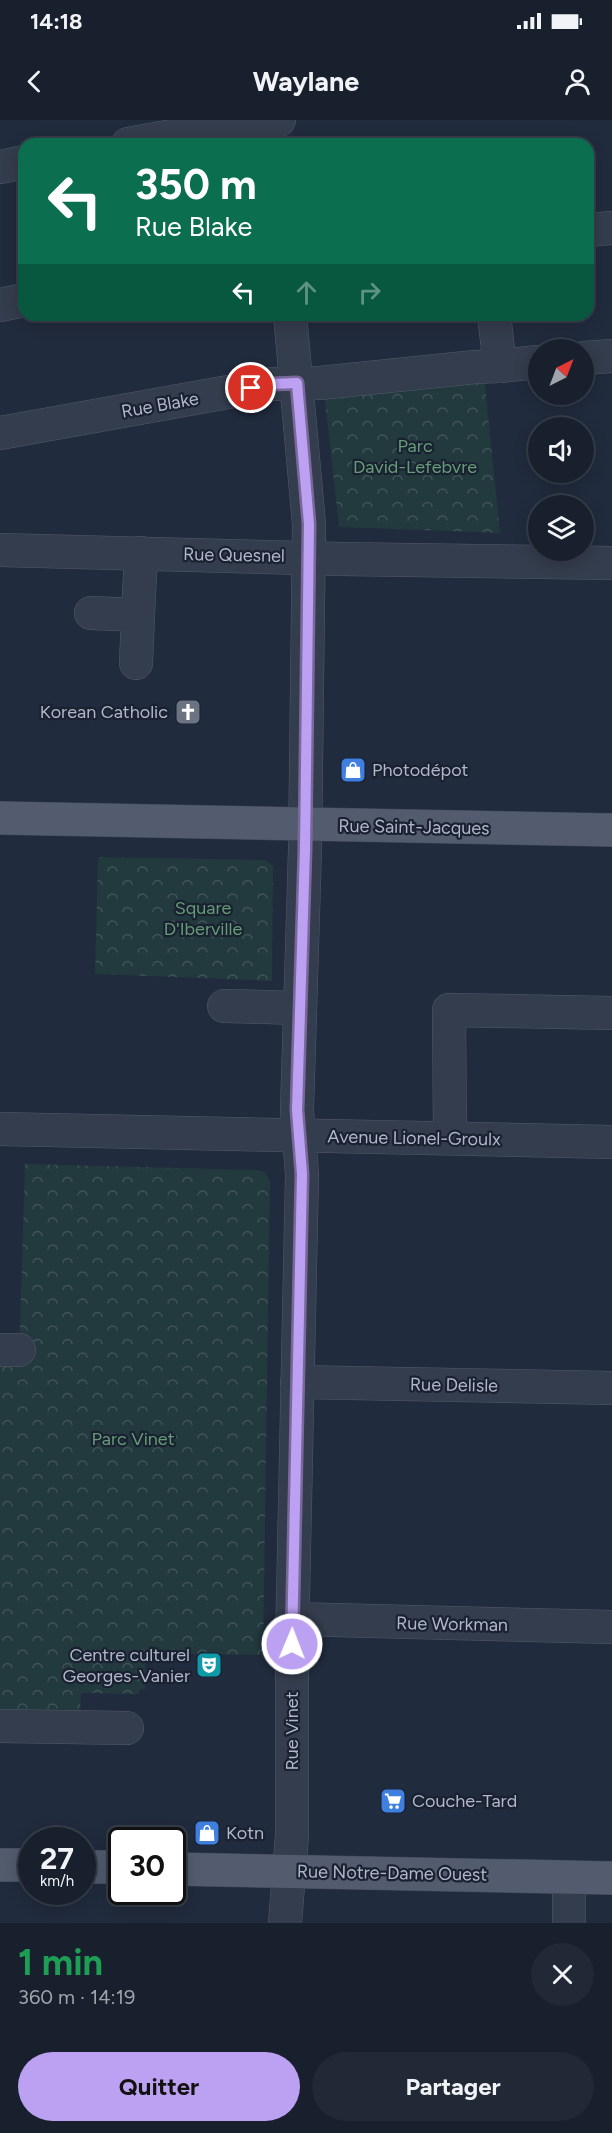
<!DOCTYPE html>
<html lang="fr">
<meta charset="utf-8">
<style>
:root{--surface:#18202e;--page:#212836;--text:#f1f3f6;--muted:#9fa3aa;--line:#363e4a;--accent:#bca0f2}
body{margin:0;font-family:Figtree,sans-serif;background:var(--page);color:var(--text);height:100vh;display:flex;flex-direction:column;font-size:22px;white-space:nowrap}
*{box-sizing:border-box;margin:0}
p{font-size:20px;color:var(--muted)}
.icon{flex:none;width:33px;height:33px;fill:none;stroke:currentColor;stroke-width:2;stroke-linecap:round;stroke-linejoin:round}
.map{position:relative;height:1803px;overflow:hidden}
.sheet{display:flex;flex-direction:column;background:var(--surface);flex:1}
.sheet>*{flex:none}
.hud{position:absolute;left:18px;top:18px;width:576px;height:183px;border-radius:18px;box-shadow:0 3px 15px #0003,0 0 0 2px var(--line);background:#0b6e4f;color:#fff;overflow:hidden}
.needle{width:39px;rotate:42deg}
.tools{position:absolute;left:528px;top:219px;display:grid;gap:12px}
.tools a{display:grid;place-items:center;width:66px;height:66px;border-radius:50%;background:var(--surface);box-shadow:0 3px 15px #0003,0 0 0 2px var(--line);font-size:30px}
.speed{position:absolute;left:18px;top:1707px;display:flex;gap:12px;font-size:30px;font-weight:700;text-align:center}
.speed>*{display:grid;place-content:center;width:78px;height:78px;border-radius:50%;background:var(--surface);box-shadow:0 3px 15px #0003,0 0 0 2px var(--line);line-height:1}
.speed small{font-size:15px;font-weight:400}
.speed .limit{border:3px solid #111;border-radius:9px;background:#fff;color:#111}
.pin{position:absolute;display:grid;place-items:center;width:51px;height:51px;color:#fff;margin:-26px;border:3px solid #fff;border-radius:50%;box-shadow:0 2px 6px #0007}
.me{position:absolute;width:66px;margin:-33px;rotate:1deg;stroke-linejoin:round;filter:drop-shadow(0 0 4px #0008)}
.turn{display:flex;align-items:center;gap:21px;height:126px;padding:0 18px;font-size:27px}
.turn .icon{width:78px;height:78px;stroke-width:2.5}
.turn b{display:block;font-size:42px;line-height:51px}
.lanes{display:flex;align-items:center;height:57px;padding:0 18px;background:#0003;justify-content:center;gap:30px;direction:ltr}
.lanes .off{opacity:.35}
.round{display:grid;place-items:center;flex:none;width:63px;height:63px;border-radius:32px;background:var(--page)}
.summary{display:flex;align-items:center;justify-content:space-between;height:102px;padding:0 18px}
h1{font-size:36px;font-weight:700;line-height:45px;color:#1e9e55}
.button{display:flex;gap:12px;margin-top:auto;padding:12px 18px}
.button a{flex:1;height:69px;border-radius:36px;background:var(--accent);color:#111;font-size:24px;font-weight:700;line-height:69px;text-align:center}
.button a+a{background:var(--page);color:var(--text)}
.status{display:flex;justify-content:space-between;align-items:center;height:42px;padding:0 30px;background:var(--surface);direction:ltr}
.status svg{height:16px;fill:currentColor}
header{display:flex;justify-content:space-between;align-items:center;height:78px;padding:0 18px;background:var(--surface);font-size:27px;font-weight:700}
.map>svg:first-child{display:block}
.forest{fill:url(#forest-crowns)}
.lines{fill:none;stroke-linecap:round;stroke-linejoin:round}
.minor-casing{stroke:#525a6b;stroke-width:34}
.major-casing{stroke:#3d4656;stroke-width:34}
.minor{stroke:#343d4d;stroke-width:33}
.major{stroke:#525c6e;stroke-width:33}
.route-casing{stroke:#7a689d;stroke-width:15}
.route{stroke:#bca0f2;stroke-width:10}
.labels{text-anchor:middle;stroke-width:4.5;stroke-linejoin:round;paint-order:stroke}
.street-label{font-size:18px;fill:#b0b7c9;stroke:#1a2232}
.park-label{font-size:18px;fill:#649c75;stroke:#1a2232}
.poi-label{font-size:18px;fill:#b0b7c9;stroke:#1a2232;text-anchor:start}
</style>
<div class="status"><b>14:18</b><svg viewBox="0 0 49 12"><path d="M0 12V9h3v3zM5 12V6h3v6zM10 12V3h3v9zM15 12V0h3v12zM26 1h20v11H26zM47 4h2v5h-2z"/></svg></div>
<header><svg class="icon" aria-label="back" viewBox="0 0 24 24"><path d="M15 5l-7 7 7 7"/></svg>Waylane<svg class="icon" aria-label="person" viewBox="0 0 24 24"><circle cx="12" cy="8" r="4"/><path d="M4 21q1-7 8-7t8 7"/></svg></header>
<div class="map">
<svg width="612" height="1803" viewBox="0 0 612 1803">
<defs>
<pattern id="forest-crowns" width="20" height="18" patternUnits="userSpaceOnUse" patternTransform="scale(1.5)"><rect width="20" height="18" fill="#22393e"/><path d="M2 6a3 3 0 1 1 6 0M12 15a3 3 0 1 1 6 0" fill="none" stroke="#405359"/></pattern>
</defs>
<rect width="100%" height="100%" fill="#202b3d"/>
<g class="forest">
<polygon points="484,255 500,413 339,407 324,271"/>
<polygon points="98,737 266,740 273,746 272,861 95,854"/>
<polygon points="25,1044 258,1050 266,1053 270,1062 263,1535 146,1533 145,1569 139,1570 139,1574 81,1573 80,1590 70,1599 0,1599 0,1238 19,1238"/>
</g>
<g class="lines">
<g class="minor-casing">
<g id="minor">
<polyline points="128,24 245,3 279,0"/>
<polyline points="0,47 24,42"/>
<polyline points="588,110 612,108"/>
<polyline points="0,185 24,180"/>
<polyline points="494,195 500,246 538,242"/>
<polyline points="584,238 612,236"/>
<polyline points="0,313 273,264 320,263 475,247 500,246"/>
<polyline points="0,430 341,439 612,443"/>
<polyline points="91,493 138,495 141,433"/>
<polyline points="136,543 138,495"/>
<polyline points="224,886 300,888"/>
<polyline points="0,1009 612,1022"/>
<polyline points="450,1018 449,890 612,893"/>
<polyline points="0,1230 19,1230"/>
<polyline points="297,1262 612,1268"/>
<polyline points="293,1499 612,1507"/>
<polyline points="0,1606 127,1608"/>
<polyline points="285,1803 292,1715 292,1524 302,1054 297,990 305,729 309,404 290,195"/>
<polyline points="569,1803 569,1757"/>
</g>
</g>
<g class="major-casing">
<g id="major">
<polyline points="0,698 612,710"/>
<polyline points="0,1745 32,1745"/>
<polyline points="82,1747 122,1747"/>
<polyline points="172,1749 612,1758"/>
</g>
</g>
<use href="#minor" class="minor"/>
<use href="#major" class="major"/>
</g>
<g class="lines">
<g class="route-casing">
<polyline id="route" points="251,268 273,264 297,263 309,404 305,729 297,990 302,1054 292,1524"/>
</g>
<use href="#route" class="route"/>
</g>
<defs>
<g id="church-square" transform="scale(1.35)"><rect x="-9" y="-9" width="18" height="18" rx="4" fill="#6b7280" stroke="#1a2232"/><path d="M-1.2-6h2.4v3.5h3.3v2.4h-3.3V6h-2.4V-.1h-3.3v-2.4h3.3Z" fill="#fff"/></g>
<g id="shop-square" transform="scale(1.35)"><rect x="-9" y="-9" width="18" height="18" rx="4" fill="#3f7fe0" stroke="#1a2232"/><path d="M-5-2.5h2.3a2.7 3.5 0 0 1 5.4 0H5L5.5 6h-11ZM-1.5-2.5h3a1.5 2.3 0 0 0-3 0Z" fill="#fff"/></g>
<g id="theatre-square" transform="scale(1.35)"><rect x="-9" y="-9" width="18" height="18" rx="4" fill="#0f9aa8" stroke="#1a2232"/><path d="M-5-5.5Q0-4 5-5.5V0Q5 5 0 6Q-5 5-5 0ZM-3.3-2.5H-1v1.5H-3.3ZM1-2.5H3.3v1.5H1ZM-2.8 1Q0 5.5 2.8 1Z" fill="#fff"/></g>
<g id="supermarket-square" transform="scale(1.35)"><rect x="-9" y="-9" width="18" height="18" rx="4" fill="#3f7fe0" stroke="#1a2232"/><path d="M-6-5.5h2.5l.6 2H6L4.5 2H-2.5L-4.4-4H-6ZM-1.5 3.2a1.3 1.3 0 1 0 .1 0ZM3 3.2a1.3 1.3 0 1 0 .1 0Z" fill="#fff"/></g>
</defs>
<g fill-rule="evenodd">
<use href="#church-square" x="188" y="592"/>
<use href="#shop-square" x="353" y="650"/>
<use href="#theatre-square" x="209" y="1545"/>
<use href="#supermarket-square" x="393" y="1681"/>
<use href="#shop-square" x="207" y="1713"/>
</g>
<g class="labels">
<g class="street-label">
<text transform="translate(160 285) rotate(-10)" y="6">Rue Blake</text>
<text transform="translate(234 435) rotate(1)" y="6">Rue Quesnel</text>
<text transform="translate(414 707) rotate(1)" y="6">Rue Saint-Jacques</text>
<text transform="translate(414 1018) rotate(1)" y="6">Avenue Lionel-Groulx</text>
<text transform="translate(454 1265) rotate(1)" y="6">Rue Delisle</text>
<text transform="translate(452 1504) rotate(1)" y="6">Rue Workman</text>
<text transform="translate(292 1611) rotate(-90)" y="6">Rue Vinet</text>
<text transform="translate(392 1753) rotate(1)" y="6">Rue Notre-Dame Ouest</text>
</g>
<g class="park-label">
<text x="415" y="332">Parc<tspan x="415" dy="21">David-Lefebvre</tspan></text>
<text x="203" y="794">Square<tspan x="203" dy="21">D'Iberville</tspan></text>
<text x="133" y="1325">Parc Vinet</text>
</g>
<g class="poi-label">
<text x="168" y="598" text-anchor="end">Korean Catholic</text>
<text x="372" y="656">Photodépot</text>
<text x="190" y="1541" text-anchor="end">Centre culturel<tspan x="190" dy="21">Georges-Vanier</tspan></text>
<text x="412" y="1687">Couche-Tard</text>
<text x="226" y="1719">Kotn</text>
</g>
</g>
</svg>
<div class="tools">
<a><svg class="needle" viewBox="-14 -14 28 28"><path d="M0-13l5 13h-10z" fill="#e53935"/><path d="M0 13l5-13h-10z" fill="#9fa3aa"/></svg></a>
<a><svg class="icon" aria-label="sound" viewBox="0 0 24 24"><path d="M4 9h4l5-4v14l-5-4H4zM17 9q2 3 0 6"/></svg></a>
<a><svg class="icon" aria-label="layers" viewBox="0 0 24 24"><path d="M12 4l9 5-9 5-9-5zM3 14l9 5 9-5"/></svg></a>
</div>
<div class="speed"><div>27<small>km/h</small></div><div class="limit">30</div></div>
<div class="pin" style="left:251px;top:268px;background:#d93025"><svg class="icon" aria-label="arrive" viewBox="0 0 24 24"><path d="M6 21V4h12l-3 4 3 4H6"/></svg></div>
<svg class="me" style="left:292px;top:1524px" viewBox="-20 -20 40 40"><circle r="17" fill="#bca0f2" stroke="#fff" stroke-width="3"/><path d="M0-11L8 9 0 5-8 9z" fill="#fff"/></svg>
<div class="hud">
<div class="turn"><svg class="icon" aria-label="left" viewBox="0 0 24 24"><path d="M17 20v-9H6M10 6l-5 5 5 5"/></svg><div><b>350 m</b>Rue Blake</div></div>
<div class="lanes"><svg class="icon" aria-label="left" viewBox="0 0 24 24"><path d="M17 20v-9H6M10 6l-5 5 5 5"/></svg><svg class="icon off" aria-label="ahead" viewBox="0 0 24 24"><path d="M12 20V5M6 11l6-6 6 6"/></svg><svg class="icon off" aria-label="right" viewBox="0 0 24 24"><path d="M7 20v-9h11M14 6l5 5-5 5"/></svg></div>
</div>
</div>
<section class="sheet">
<div class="summary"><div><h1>1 min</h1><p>360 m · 14:19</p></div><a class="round"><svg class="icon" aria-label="close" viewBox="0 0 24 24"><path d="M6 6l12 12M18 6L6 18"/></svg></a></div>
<div class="button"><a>Quitter</a><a>Partager</a></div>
</section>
